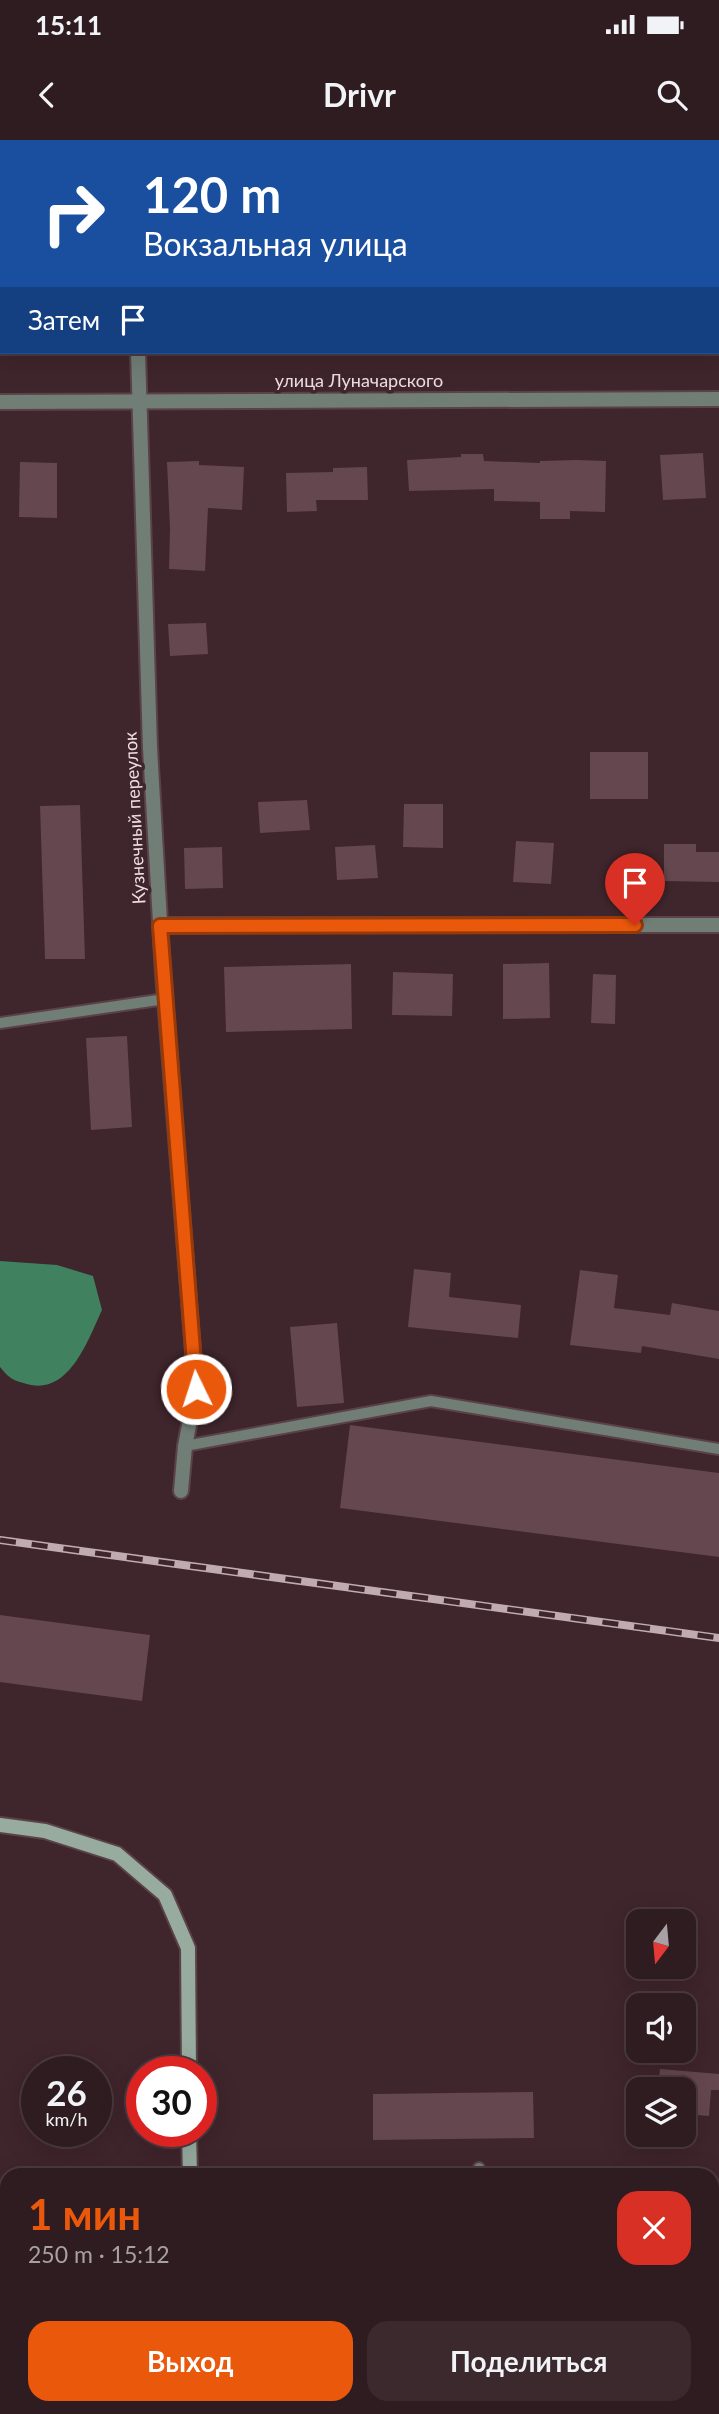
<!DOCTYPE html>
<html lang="ru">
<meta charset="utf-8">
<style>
:root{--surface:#2f1c21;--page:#3b292e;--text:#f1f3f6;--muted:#a7a1a5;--line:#4a3a3f;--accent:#ea580c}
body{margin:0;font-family:Lato,sans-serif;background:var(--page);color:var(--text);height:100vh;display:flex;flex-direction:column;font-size:26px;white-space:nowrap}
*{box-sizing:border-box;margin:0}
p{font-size:23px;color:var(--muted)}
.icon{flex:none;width:38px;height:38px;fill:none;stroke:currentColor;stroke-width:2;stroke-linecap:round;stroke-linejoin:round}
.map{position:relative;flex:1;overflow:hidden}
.details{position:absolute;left:0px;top:2028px;width:719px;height:247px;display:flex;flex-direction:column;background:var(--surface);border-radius:21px 21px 0 0;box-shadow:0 7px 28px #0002,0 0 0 2px var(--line)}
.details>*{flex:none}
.hud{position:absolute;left:0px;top:0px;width:719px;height:214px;box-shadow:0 7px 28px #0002,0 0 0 2px var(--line);background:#1a4fa0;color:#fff;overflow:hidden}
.needle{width:46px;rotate:196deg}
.tools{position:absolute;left:626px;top:1769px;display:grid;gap:14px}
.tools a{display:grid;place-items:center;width:70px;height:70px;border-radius:14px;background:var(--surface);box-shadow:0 7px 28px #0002,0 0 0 2px var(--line);font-size:35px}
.speed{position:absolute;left:21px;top:1916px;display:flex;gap:14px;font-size:35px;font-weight:700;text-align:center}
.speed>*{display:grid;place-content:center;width:91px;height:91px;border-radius:50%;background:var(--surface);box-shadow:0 7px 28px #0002,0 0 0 2px var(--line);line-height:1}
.speed small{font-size:18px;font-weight:400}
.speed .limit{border:10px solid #d22;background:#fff;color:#111}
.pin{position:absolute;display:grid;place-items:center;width:60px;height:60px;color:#fff;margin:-72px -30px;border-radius:50% 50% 50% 0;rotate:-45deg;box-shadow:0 0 7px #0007}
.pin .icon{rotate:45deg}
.me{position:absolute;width:77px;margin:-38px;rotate:356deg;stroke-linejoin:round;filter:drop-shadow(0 0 5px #0008)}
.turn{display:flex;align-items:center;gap:24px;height:147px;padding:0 28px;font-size:32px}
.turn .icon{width:91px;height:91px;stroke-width:2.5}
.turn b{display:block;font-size:49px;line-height:60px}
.then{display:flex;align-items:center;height:66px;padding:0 28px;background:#0003;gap:14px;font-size:26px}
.round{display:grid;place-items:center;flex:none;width:74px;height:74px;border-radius:21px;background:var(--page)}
.headline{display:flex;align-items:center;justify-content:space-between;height:119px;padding:0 28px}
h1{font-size:42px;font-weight:700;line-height:52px;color:var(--accent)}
.primary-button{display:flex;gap:14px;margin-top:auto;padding:14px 28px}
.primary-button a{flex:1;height:80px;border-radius:21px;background:var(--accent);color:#fff;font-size:28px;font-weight:700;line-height:80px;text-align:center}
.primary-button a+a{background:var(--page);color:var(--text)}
.status{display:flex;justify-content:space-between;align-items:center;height:49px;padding:0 35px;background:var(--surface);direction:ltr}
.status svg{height:19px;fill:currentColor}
header{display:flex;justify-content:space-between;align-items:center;height:91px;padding:0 28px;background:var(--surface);font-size:32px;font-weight:700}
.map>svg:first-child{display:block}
.water{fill:#408160}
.building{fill:#65474f}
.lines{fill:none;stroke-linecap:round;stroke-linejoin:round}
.lane-casing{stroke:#5b4249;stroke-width:14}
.street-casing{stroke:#5b4249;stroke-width:18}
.secondary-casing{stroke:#5b4249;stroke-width:18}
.lane{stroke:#717e76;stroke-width:10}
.street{stroke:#717e76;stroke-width:14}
.secondary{stroke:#97ab9f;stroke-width:14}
.rail-casing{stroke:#bfabb0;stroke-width:8}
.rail{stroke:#3f252c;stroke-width:5;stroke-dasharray:16;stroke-linecap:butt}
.route-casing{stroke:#983908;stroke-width:18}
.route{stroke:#ea580c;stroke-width:12}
.labels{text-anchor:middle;stroke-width:7;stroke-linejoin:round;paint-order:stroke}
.street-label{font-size:18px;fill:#efdde1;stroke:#3f252c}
</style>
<div class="status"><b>15:11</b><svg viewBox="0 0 49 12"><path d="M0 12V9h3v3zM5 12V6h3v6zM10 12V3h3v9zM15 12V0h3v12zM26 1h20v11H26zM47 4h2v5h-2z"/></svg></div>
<header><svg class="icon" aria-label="back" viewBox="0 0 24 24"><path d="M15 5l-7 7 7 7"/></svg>Drivr<svg class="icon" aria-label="search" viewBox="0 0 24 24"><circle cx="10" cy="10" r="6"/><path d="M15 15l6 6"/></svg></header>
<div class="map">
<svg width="719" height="2274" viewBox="0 0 719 2274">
<rect width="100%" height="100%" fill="#3f252c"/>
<path class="water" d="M0,1121L57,1125L93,1136L102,1170C88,1200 69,1256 27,1244C12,1240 10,1239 0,1227Z"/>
<g class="building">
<polygon points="703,313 706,358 663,360 660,315"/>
<polygon points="461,314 483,314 484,321 540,323 540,321 577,320 606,321 605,372 570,371 570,379 540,379 540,362 494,361 494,349 409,351 407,320 461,317"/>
<polygon points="199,321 199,325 244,327 242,370 208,368 205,431 169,429 170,388 167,322"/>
<polygon points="20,322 57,323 57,378 19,377"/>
<polygon points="367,327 368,360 316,360 317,371 287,372 286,333 333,332 333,328"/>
<polygon points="206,483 208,514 170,516 168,484"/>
<rect x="590" y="612" width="58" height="47"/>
<polygon points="307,660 310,690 260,693 258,662"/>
<polygon points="404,664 443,664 443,708 403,707"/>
<polygon points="80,665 85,819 45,819 40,666"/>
<polygon points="516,701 554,703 551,744 513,742"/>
<polygon points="664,704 696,704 696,712 719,712 719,742 664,741"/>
<polygon points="375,705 378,738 337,740 335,707"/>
<polygon points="222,707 223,748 185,749 184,708"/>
<polygon points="549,823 550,878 503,879 503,824"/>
<polygon points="351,824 352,889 226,892 224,827"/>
<polygon points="393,832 453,834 452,876 392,875"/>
<polygon points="593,834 616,835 615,884 591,883"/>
<polygon points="127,896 132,987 91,990 86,898"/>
<polygon points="414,1129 451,1133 449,1157 521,1165 518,1198 408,1187"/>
<polygon points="580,1130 618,1135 614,1168 670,1175 672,1163 719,1171 719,1219 642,1206 641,1213 570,1205"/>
<polygon points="337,1183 344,1263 297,1267 290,1187"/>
<polygon points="350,1285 719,1333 719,1417 340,1368"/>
<polygon points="0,1475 150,1495 142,1561 0,1542"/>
<polygon points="660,1929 719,1934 719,1950 711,1950 709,1976 684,1974 684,1950 658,1950"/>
<polygon points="533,1952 534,1998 373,2000 373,1954"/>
</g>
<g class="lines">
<g class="lane-casing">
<g id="lane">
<polyline points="293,0 293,2"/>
<polyline points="443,2 447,0"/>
<polyline points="0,883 165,859"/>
<polyline points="185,1306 431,1261 719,1309"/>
<polyline points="479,2028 482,2035"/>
<polyline points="531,2268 531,2274"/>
<polyline points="503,2274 505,2272 521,2274"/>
</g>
</g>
<g class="street-casing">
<g id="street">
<polyline points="125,0 125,2"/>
<polyline points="138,212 150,608 163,834 196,1249 185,1306 181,1351"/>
<polyline points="0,262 719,259"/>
<polyline points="161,785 719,785"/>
</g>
</g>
<g class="secondary-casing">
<g id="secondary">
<polyline points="0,1685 45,1691 117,1714 165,1755 188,1808 189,1932"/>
<polyline points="189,1992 190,2035"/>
<polyline points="191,2268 191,2274"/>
</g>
</g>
<use href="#lane" class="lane"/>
<use href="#street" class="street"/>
<use href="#secondary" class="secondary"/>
<g class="rail-casing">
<polyline id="rail" points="0,1400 719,1498"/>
</g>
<use href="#rail" class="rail"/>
</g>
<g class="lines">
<g class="route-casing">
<polyline id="route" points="196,1249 160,786 635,785"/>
</g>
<use href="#route" class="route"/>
</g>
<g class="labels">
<g class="street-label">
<text x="359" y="247">улица Луначарского</text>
<text transform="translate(135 678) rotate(-93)" y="6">Кузнечный переулок</text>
</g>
</g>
</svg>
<div class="tools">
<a><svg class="needle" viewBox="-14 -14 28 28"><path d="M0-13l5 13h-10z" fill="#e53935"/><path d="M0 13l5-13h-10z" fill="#a7a1a5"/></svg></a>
<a><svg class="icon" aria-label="sound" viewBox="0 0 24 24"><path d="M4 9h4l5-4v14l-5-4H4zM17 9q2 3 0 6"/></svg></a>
<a><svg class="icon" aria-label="layers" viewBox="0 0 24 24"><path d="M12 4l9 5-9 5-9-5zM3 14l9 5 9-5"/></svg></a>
</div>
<div class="speed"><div>26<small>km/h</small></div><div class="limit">30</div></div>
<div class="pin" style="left:635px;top:785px;background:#d93025"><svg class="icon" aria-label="arrive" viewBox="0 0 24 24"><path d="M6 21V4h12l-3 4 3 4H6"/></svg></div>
<svg class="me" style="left:196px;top:1249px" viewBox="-20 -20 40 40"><circle r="17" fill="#ea580c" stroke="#fff" stroke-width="3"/><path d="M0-11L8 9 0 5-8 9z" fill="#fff"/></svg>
<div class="hud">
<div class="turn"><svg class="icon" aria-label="right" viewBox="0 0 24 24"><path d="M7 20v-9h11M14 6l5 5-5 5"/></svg><div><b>120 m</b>Вокзальная улица</div></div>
<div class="then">Затем<svg class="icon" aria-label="arrive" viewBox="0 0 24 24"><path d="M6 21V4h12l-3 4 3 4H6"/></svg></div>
</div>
<section class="details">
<div class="headline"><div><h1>1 мин</h1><p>250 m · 15:12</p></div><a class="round" style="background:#d93025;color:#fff"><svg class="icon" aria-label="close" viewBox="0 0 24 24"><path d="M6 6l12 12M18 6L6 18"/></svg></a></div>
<div class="primary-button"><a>Выход</a><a>Поделиться</a></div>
</section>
</div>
